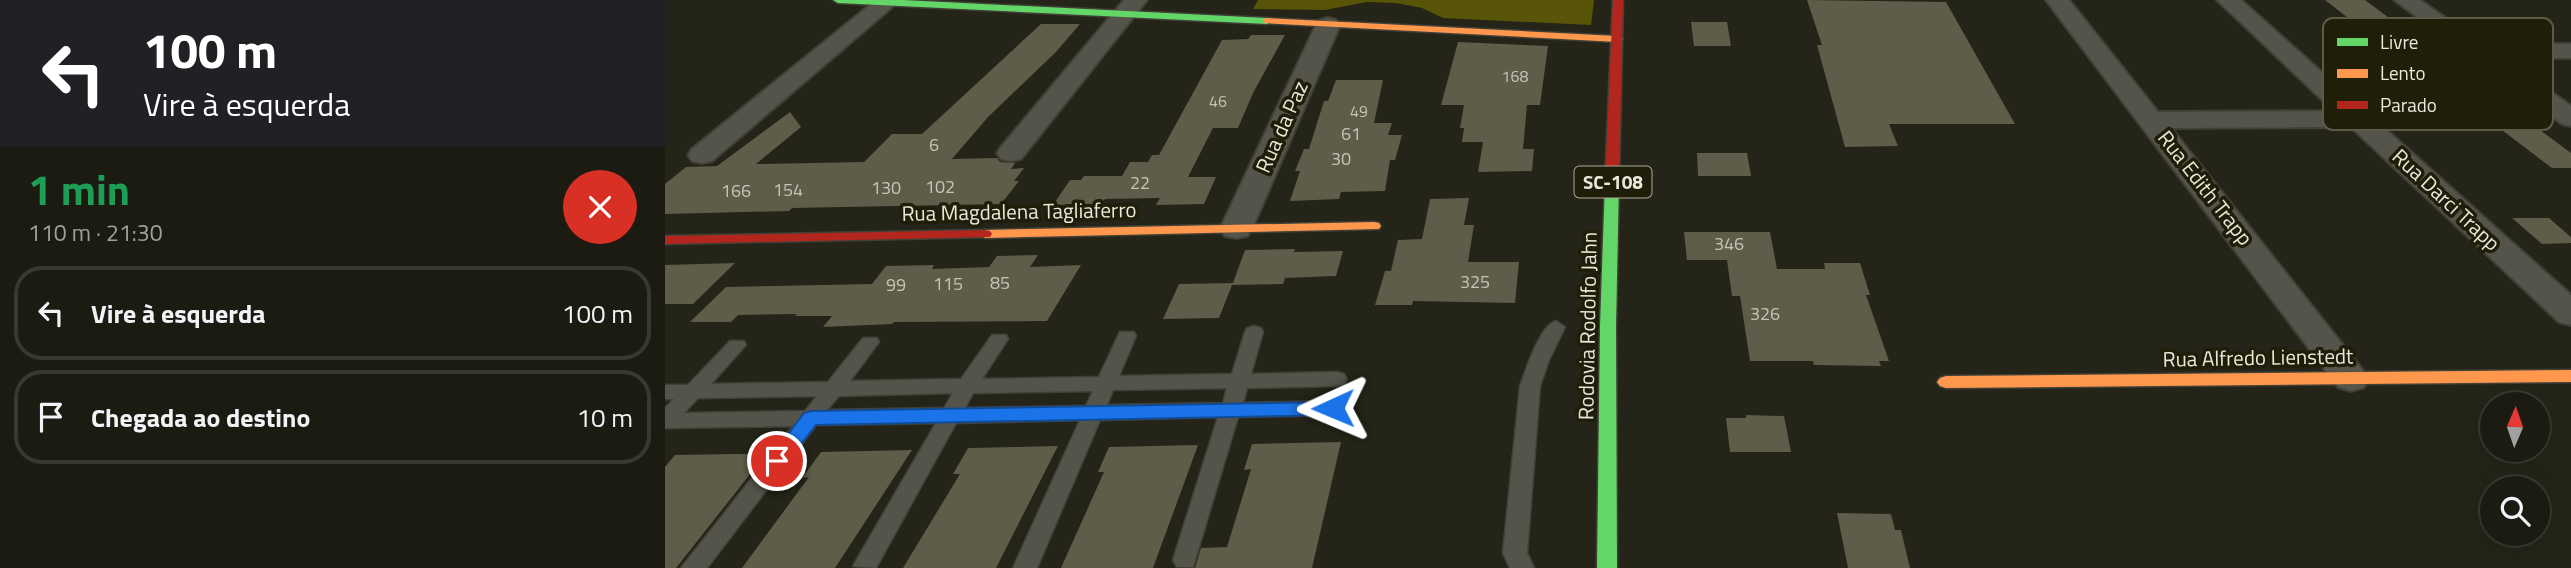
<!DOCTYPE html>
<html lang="pt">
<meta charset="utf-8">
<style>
:root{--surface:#1b1b12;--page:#24241b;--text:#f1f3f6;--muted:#a0a19f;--line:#393932}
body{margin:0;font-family:"Titillium Web",sans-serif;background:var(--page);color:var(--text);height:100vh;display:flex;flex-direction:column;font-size:26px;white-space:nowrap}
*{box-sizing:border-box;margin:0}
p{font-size:23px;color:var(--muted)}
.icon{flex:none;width:38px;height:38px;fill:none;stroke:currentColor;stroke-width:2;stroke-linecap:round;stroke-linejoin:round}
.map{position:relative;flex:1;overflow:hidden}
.drawer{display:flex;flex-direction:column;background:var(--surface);width:665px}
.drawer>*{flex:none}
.guide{background:#202124;color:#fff;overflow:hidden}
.needle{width:46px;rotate:2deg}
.fabs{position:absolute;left:1815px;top:392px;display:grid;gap:14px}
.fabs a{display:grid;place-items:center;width:70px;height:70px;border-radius:50%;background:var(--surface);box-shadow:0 7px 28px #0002,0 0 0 2px var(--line);font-size:35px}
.pin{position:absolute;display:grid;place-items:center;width:60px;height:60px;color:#fff;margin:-30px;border:4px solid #fff;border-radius:50%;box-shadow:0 2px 7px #0007}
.me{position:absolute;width:77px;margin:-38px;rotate:269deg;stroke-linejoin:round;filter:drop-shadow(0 0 5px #0008)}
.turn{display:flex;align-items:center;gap:24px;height:147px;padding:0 28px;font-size:32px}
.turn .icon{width:91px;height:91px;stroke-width:2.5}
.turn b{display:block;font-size:49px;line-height:60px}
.round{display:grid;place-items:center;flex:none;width:74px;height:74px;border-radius:37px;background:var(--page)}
.overview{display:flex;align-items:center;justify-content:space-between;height:119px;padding:0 28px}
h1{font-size:42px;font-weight:700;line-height:52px;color:#1e9e55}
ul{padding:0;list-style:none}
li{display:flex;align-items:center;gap:21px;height:94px;margin:0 14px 10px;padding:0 14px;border:4px solid var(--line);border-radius:28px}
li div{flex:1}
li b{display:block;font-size:26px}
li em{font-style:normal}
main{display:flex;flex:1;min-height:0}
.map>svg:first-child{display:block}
.forest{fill:#585408}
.building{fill:#5d5d49}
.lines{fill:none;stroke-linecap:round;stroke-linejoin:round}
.lane-casing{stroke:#414037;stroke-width:3}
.street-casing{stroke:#414037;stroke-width:4}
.fast-casing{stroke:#414037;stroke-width:3}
.slow-casing{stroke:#414037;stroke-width:3}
.jam-casing{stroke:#414037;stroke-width:3}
.lane{fill:#54544b;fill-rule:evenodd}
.street{fill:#54544b;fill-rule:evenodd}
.fast{fill:#63d668;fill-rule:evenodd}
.slow{fill:#ff974d;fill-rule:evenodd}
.jam{fill:#b3261e;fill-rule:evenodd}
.route{fill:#1a73e8;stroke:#114b97;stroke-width:2}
.labels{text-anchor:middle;stroke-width:7;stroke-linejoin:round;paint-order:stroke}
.far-number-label{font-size:16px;fill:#c5c5b6}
.number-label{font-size:18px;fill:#c5c5b6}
.shield{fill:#1f1e09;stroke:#acab9c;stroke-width:2}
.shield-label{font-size:19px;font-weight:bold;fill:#e8e8db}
.street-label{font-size:21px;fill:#e8e8db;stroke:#1f1e09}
.key{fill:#1f1e09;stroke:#5b5b48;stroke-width:2}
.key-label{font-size:19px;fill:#e8e8db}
</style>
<main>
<section class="drawer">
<div class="guide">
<div class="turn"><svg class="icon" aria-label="left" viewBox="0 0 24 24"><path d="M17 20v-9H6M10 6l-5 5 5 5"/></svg><div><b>100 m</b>Vire à esquerda</div></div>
</div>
<div class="overview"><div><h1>1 min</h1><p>110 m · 21:30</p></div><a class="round" style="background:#d93025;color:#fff"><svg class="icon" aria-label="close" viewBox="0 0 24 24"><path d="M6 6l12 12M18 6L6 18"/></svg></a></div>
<ul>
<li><svg class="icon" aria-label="left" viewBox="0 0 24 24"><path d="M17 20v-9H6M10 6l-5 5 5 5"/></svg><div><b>Vire à esquerda</b></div><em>100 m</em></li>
<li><svg class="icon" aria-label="arrive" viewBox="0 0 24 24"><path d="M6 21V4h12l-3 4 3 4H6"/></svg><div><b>Chegada ao destino</b></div><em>10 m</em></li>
</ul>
</section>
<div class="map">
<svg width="1906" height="568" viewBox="0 0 1906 568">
<rect width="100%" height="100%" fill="#242418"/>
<polygon class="forest" points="593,0 929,0 926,25 778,18 757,8 731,3 702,2 660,10 588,9"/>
<g class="building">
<polygon points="1142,0 1281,2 1350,124 1224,124 1233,146 1180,147 1152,45 1157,45"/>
<polygon points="1660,0 1700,0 1906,153 1906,168 1887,168 1754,67 1746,67"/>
<polygon points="1026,22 1062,22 1066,46 1029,46"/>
<polygon points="376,24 415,24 391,52 323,117 287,159 332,158 335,162 350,163 346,169 359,168 349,181 354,181 336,204 127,208 124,211 0,214 0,184 21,167 52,166 125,112 136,127 91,164 199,162 227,134 257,134"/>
<polygon points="586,35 620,35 588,93 573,128 548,128 523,177 551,177 539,204 491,205 495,198 440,199 436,204 388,205 405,180 416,180 419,176 457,176 465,162 483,162 487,155 494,155 557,40 583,39"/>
<polygon points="793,42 883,46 875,105 862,105 858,149 869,149 867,171 813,172 818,142 797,142 799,128 795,128 799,105 776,105"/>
<polygon points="671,80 718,80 709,123 727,123 723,135 737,135 730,160 725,160 720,191 676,192 674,199 625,201 635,171 630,171 639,149 644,149 659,101 663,101"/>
<polygon points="1032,153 1082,153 1086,176 1033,176"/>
<polygon points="804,198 799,225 809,225 803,262 854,262 850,303 748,301 747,305 710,305 720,271 726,271 733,240 757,239 765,199"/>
<polygon points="1847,218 1884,218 1906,237 1906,243 1877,244"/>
<polygon points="1019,232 1105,232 1112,269 1160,269 1159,263 1195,263 1205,295 1201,295 1224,361 1214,361 1216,366 1149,365 1148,361 1085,361 1075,296 1067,296 1062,260 1022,260"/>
<polygon points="630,249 629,252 678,251 671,276 620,278 618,284 567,285 554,318 498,319 514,284 568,283 580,250"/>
<polygon points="373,255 365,267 416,265 382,321 229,322 227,324 158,327 167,316 130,316 132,314 73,315 66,322 25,322 61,287 207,284 221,266 269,265 267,269 324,267 332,256"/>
<polygon points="70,263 28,304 0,304 0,265"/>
<polygon points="1081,415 1119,416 1126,452 1065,452 1061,418 1081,418"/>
<polygon points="676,442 647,568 530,568 536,548 562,547 586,469 579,470 587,444"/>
<polygon points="533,445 488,568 396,568 439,472 433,472 444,447"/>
<polygon points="393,446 331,568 238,568 295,474 288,474 303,448"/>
<polygon points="247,450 170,568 77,568 144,477 137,478 156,452"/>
<polygon points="69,454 101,454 11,568 0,568 0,467 10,455"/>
<polygon points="1172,513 1226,514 1230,530 1236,530 1245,568 1183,568"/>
</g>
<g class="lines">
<g class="lane-casing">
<g id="lane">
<path d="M891,321L900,327L884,360L875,386L862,553L869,568H845L838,553L855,386C861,370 875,325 891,321Z"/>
<path d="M589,326L596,328L598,332L586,374L672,372L679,374L682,379L679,384L672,386L582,388L578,403L668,401L675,403L678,408L675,413L668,415L573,417L528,567H512L508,560L553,417L435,420L372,568H348L415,420L291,423L211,568L188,566L271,423L151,425L42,568H16L128,426L0,428V408L9,399H0V385H23L65,341H79L81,345L46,384L163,382L198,338H212L214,342L185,381L296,379L327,335H341L343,339L317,379L434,377L453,336L455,332H469L471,336L454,376L567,374L580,332L582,328ZM562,388L558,403L442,405L448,390ZM428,391L421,406L300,408L308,393ZM288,393L279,408L162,410L174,396ZM152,396L140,411L19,413L33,398Z"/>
</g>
</g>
<g class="street-casing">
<g id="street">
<polygon points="211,0 233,2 47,161 37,163 27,161 23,155 27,149"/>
<polygon points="459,0 482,0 356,159 346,161 336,159 332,153 336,147"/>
<polygon points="1381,0 1404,0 1493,112 1669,111 1552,0 1576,0 1906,295 1906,325 1894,322 1686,127 1506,128 1704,378 1699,387 1686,391 1673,387"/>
<polygon points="1729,0 1755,0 1817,44 1906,44 1906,58 1838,58 1906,106 1906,126 1897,124"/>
<polygon points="663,18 671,20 675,25 587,229 582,236 571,238 560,236 555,229 651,25 655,20"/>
</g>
</g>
<g class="fast-casing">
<g id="fast">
<polygon points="168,0 238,0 602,18 607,21 602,24 173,3"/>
<polygon points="947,178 954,182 951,326 952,568 932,568 935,326 940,182"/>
</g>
</g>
<g class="slow-casing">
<g id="slow">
<polygon points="602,18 952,36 958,39 952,42 598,23 598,19"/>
<polygon points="709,222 714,223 716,226 714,229 320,238 313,234 320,230"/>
<polygon points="1906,370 1906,382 1281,388 1275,386 1272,382 1275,378 1281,376"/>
</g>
</g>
<g class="jam-casing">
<g id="jam">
<polygon points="948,0 958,0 954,182 947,186 940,182"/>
<polygon points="320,230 325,231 327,234 325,237 0,244 0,236"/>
</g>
</g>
<use href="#lane" class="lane"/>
<use href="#street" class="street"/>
<use href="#fast" class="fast"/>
<use href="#slow" class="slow"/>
<use href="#jam" class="jam"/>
</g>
<polygon class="route" points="668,402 674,403 677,408 674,413 668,415 151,425 119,466 112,468 105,466 103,461 139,413 146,411"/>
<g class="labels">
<g class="far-number-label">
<text x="850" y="82">168</text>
<text x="553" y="107">46</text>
<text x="694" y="117">49</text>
</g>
<g class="number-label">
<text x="686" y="140">61</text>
<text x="269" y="151">6</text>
<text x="676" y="165">30</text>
<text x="475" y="189">22</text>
<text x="275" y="193">102</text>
<text x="221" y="194">130</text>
<text x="123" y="196">154</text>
<text x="71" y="197">166</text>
<text x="1064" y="250">346</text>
<text x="810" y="288">325</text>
<text x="335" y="289">85</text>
<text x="283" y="290">115</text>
<text x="231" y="291">99</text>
<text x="1100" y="320">326</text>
</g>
<rect class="shield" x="909.5" y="166.5" width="77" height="31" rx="5"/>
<g class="shield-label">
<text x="948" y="189">SC-108</text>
</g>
<g class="street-label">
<text transform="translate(617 127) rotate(-66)" y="7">Rua da Paz</text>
<text transform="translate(1540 188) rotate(52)" y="7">Rua Edith Trapp</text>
<text transform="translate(1781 200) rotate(43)" y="7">Rua Darci Trapp</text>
<text transform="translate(354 212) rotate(-1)" y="7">Rua Magdalena Tagliaferro</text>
<text transform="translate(923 326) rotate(-89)" y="7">Rodovia Rodolfo Jahn</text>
<text transform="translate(1593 358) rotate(-1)" y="7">Rua Alfredo Lienstedt</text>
</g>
</g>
<rect x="1658" y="18" width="230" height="112" rx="10" class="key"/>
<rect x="1672" y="38" width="31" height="8" fill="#63d668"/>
<rect x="1672" y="69" width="31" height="9" fill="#ff974d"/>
<rect x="1672" y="101" width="31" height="8" fill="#b3261e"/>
<g class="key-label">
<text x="1715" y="49">Livre</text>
<text x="1715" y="80">Lento</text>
<text x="1715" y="112">Parado</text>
</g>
</svg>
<div class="fabs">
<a><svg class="needle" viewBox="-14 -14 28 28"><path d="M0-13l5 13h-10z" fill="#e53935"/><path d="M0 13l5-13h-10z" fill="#a0a19f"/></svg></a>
<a><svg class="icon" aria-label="search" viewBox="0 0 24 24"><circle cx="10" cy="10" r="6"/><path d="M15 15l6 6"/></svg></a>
</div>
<div class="pin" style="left:112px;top:461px;background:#d93025"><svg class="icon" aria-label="arrive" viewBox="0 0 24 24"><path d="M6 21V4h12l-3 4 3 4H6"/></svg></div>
<svg class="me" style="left:668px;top:408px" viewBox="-20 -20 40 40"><path d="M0-17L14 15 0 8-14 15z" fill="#1a73e8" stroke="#fff" stroke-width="4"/></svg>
</div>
</main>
